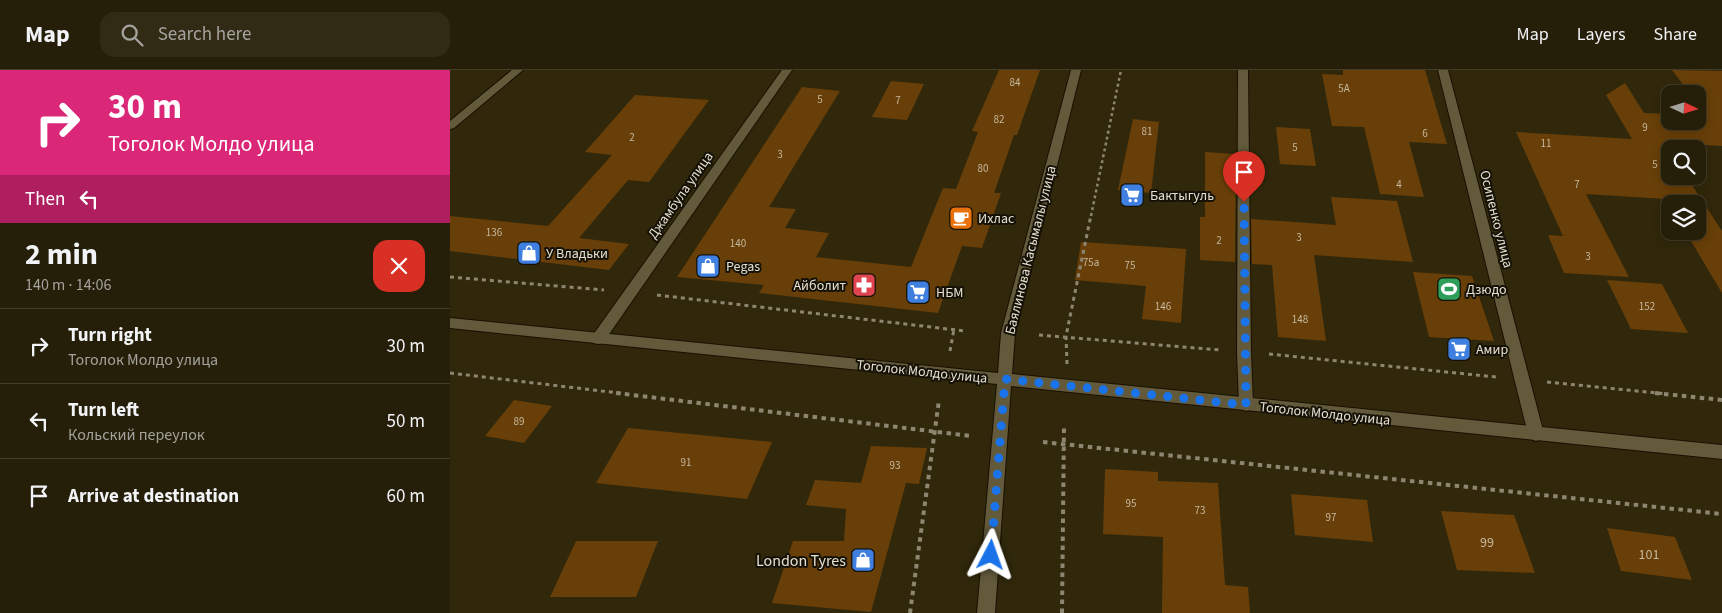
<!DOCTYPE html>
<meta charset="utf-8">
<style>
:root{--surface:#251e08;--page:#312b16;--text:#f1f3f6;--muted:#a3a29c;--line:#423c29}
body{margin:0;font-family:"Source Sans 3",sans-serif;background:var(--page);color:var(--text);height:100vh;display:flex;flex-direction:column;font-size:19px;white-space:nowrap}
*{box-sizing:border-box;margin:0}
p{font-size:16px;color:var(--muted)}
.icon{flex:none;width:28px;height:28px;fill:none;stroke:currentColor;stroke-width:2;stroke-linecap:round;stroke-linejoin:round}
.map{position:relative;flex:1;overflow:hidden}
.panel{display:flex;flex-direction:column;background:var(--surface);width:450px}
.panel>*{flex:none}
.guide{background:#db2777;color:#fff;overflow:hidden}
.needle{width:32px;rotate:94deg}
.buttons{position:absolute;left:1211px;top:15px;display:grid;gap:10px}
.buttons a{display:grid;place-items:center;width:45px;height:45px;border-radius:10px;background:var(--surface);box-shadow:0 2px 12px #0003,0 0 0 1px var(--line);font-size:25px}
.pin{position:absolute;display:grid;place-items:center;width:42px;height:42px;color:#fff;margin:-51px -21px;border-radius:50% 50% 50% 0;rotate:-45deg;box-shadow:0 0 5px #0007}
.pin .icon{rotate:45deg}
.me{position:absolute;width:55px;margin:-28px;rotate:4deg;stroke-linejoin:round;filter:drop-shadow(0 0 4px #0008)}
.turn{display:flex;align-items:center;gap:18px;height:105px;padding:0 25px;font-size:22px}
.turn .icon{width:65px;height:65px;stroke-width:2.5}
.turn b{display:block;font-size:35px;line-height:42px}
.then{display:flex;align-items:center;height:48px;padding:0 25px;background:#0003;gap:10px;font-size:19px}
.round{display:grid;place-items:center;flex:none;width:52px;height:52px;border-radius:15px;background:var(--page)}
.headline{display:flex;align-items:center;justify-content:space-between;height:85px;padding:0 25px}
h1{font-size:30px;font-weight:700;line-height:38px}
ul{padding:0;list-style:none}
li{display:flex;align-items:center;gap:15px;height:75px;padding:0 25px;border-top:1px solid var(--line)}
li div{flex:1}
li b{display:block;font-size:19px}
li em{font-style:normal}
header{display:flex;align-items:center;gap:30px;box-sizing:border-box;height:70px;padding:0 25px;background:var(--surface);border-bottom:1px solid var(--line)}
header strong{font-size:24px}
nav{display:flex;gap:28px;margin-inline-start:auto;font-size:18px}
.search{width:350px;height:45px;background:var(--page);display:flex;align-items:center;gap:12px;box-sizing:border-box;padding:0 18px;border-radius:15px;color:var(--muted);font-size:19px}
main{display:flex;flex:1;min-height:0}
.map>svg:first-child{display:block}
.building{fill:#683f08}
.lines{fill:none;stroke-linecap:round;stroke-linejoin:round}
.minor-casing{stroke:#191000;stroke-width:2}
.secondary-casing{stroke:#191000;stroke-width:2}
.path-far2{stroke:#8d8670;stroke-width:2.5;stroke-dasharray:3 3;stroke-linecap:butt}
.path-far1{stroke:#8d8670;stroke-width:3;stroke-dasharray:4 4;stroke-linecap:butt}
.path{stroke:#8d8670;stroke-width:4;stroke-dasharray:4.5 4.5;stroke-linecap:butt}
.minor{fill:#635a3c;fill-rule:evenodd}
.secondary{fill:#635a3c;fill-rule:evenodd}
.route{stroke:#1a73e8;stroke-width:9;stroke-dasharray:0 16.2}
.labels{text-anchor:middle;stroke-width:4;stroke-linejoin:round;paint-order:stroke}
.number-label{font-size:11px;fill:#c6b89e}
.street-label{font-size:14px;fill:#e5e0d0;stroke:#151106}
.poi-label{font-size:14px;fill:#e5e0d0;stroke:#151106;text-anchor:start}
.near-number-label{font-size:14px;fill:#c6b89e}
.near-poi-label{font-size:16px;fill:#e5e0d0;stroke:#151106;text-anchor:end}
</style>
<header>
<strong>Map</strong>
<div class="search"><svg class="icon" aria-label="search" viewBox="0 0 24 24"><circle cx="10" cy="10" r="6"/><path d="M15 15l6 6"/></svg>Search here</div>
<nav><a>Map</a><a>Layers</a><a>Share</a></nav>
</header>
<main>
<section class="panel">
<div class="guide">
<div class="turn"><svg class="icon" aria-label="right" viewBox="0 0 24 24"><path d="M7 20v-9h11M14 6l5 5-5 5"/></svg><div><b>30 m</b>Тоголок Молдо улица</div></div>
<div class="then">Then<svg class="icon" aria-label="left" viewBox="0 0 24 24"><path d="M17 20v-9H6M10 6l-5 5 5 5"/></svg></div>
</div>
<div class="headline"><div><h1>2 min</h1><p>140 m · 14:06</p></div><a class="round" style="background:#d93025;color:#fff"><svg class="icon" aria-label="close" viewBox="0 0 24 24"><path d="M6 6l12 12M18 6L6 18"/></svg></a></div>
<ul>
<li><svg class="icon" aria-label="right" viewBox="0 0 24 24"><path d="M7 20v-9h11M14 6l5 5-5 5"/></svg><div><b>Turn right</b><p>Тоголок Молдо улица</p></div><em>30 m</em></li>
<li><svg class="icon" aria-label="left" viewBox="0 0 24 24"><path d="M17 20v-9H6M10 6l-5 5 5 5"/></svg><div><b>Turn left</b><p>Кольский переулок</p></div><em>50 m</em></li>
<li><svg class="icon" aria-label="arrive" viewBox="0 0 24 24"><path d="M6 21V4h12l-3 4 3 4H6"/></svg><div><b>Arrive at destination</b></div><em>60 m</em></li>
</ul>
</section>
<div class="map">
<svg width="1272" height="543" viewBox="0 0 1272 543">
<rect width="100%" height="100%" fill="#31280b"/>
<g class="building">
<polygon points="549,0 590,0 567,65 564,65 544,123 551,123 532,178 512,176 488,243 309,223 314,215 227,207 352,17 390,21 319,137 346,139 335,158 379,163 366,187 461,197 493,118 506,119 528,62 522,61"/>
<polygon points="893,0 975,0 997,74 959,72 974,127 930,124 914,57 882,56 872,4 893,5"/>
<polygon points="1222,0 1272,1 1272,76 1214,73 1220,82 1220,106 1236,106 1272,161 1272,223 1235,161 1248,161 1248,134 1220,134 1220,136 1216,129 1136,124 1179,207 1114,203 1098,165 1113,166 1066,62 1182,69 1156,25 1175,13 1194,43 1220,44 1220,51 1248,51 1248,46 1257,46 1248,34 1248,24 1240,24"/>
<polygon points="441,11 474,14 457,50 422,47"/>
<polygon points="185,25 259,30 199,112 178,110 129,168 179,174 159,200 0,181 0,146 98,156 162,85 135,82"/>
<polygon points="683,49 709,52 701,123 668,120"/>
<polygon points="826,57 860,59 866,96 830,94"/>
<polygon points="755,82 786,84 785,192 750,190 750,147 755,147"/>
<polygon points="881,127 947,131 963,192 864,185 876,271 828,267 822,195 802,194 801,149 886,155"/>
<polygon points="631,172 736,179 731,253 692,249 696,216 625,210"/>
<polygon points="963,202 1022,206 1044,271 979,267"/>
<polygon points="1157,210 1212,214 1238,263 1181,259"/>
<polygon points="64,330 102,336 74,373 35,366"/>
<polygon points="178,358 322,372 297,429 146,413"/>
<polygon points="421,376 477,378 469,414 456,413 421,542 322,533 343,471 394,471 396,439 356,435 365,410 411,413"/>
<polygon points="655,399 708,402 708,411 768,413 775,515 798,517 800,543 712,543 713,467 653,464"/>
<polygon points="841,424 917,430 923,472 845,465"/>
<polygon points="991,441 1064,445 1085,503 1007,500"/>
<polygon points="1157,458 1225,467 1242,510 1171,501"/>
<polygon points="126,471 208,471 186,527 100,527"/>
</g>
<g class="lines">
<g class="minor-casing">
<g id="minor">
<polygon points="62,0 73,0 4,58 0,59 0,51"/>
<polygon points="332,0 342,0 153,273 148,274 143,273 141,269 143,265"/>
<polygon points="788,0 798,0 801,282 803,335 801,339 796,341 791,339 789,335 787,282"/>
<polygon points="988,0 998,0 1094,364 1091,369 1086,371 1081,369 1078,364"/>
</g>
</g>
<g class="secondary-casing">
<polygon id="secondary" points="621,0 631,0 565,263 562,304 1272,375 1272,389 561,316 545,543 527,543 547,314 0,258 0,248 548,303 551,263"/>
</g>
<polyline class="path-far2" points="641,146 671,0"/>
<g class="path-far1">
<polyline points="0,207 154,220"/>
<polyline points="207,225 515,261"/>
<polyline points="589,265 770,280"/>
<polyline points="500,281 504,259"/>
<polyline points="819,284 1046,307"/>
<polyline points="617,294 616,266 641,145"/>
<polyline points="0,303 177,324"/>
<polyline points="1097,312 1217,324"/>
</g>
<g class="path">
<polyline points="166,323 521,366"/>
<polyline points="1205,323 1272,330"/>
<polyline points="593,372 1272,444"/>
<polyline points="460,543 489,330"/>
<polyline points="612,543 614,354"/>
</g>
<use href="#minor" class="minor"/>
<use href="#secondary" class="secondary"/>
</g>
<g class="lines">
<polyline class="route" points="541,485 555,309 796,335 794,132"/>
</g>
<defs>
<g id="supermarket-square" transform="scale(1.25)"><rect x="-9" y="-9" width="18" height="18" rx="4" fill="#3f7fe0" stroke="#151106"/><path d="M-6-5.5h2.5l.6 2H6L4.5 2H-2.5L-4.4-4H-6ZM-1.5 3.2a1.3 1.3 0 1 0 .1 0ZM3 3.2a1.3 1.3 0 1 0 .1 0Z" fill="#fff"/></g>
<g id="cafe-square" transform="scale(1.25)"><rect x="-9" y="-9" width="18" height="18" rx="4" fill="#e8710a" stroke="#151106"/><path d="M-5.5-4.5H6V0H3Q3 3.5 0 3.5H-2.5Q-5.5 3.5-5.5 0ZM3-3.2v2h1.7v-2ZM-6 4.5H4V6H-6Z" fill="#fff"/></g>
<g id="shop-square" transform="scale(1.25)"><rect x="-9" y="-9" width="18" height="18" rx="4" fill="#3f7fe0" stroke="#151106"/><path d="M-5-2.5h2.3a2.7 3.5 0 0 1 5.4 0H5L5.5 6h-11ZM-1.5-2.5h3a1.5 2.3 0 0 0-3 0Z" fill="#fff"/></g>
<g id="pharmacy-square" transform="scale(1.25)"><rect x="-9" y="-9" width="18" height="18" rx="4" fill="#e0444e" stroke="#151106"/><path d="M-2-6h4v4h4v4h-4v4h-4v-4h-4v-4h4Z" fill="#fff"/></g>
<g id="stadium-square" transform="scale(1.25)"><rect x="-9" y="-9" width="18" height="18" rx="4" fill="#2e9e5b" stroke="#151106"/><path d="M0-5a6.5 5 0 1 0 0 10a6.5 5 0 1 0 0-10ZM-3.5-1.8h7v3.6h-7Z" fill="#fff"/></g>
</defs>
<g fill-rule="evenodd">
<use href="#supermarket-square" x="682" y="125"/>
<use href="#cafe-square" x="511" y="148"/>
<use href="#shop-square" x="79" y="183"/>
<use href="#shop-square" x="258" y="196"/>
<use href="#pharmacy-square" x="414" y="215"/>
<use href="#stadium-square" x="999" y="219"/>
<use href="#supermarket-square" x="468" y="222"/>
<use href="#supermarket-square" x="1009" y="279"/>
<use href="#shop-square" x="413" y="490"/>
</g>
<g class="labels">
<g class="number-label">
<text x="565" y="16">84</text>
<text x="894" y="22">5А</text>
<text x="370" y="33">5</text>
<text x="448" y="34">7</text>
<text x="549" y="53">82</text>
<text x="1195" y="61">9</text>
<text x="697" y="65">81</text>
<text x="975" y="67">6</text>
<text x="182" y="71">2</text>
<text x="1096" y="77">11</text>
<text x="845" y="81">5</text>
<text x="330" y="88">3</text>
<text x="1205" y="98">5</text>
<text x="533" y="102">80</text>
<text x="949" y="118">4</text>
<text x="1127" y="118">7</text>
<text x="44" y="166">136</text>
<text x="849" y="171">3</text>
<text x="769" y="174">2</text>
<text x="288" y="177">140</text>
<text x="1138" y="190">3</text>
<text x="641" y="196">75а</text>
<text x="680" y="199">75</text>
<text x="713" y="240">146</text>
<text x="1197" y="240">152</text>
<text x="850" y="253">148</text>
<text x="69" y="355">89</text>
<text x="236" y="396">91</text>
<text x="445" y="399">93</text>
<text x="681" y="437">95</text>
<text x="750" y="444">73</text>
<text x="881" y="451">97</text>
</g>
<g class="street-label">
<text transform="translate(230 125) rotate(-55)" y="5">Джамбула улица</text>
<text transform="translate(1047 149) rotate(76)" y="5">Осипенко улица</text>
<text transform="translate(580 180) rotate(-76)" y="5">Баялинова Касымалы улица</text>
<text transform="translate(472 301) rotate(6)" y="5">Тоголок Молдо улица</text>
<text transform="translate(875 343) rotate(6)" y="5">Тоголок Молдо улица</text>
</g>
<g class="poi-label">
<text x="700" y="130">Бактыгуль</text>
<text x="528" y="153">Ихлас</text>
<text x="96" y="188">У Владьки</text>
<text x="276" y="201">Pegas</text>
<text x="396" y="220" text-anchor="end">Айболит</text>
<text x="1016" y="224">Дзюдо</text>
<text x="486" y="227">НБМ</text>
<text x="1026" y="284">Амир</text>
</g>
<g class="near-number-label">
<text x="1037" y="477">99</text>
<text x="1199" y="489">101</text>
</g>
<g class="near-poi-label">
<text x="396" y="496">London Tyres</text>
</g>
</g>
</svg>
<div class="buttons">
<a><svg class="needle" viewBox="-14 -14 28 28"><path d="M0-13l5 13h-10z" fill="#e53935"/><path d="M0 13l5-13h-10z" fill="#a3a29c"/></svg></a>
<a><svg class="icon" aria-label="search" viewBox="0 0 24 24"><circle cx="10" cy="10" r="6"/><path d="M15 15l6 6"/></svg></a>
<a><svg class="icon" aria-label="layers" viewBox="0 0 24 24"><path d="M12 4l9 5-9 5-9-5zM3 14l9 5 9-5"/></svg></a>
</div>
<div class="pin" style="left:794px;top:132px;background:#d93025"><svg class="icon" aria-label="arrive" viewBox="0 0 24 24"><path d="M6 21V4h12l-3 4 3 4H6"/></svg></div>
<svg class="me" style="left:541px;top:485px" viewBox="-20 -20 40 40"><path d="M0-17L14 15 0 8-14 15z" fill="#1a73e8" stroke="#fff" stroke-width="4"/></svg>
</div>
</main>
